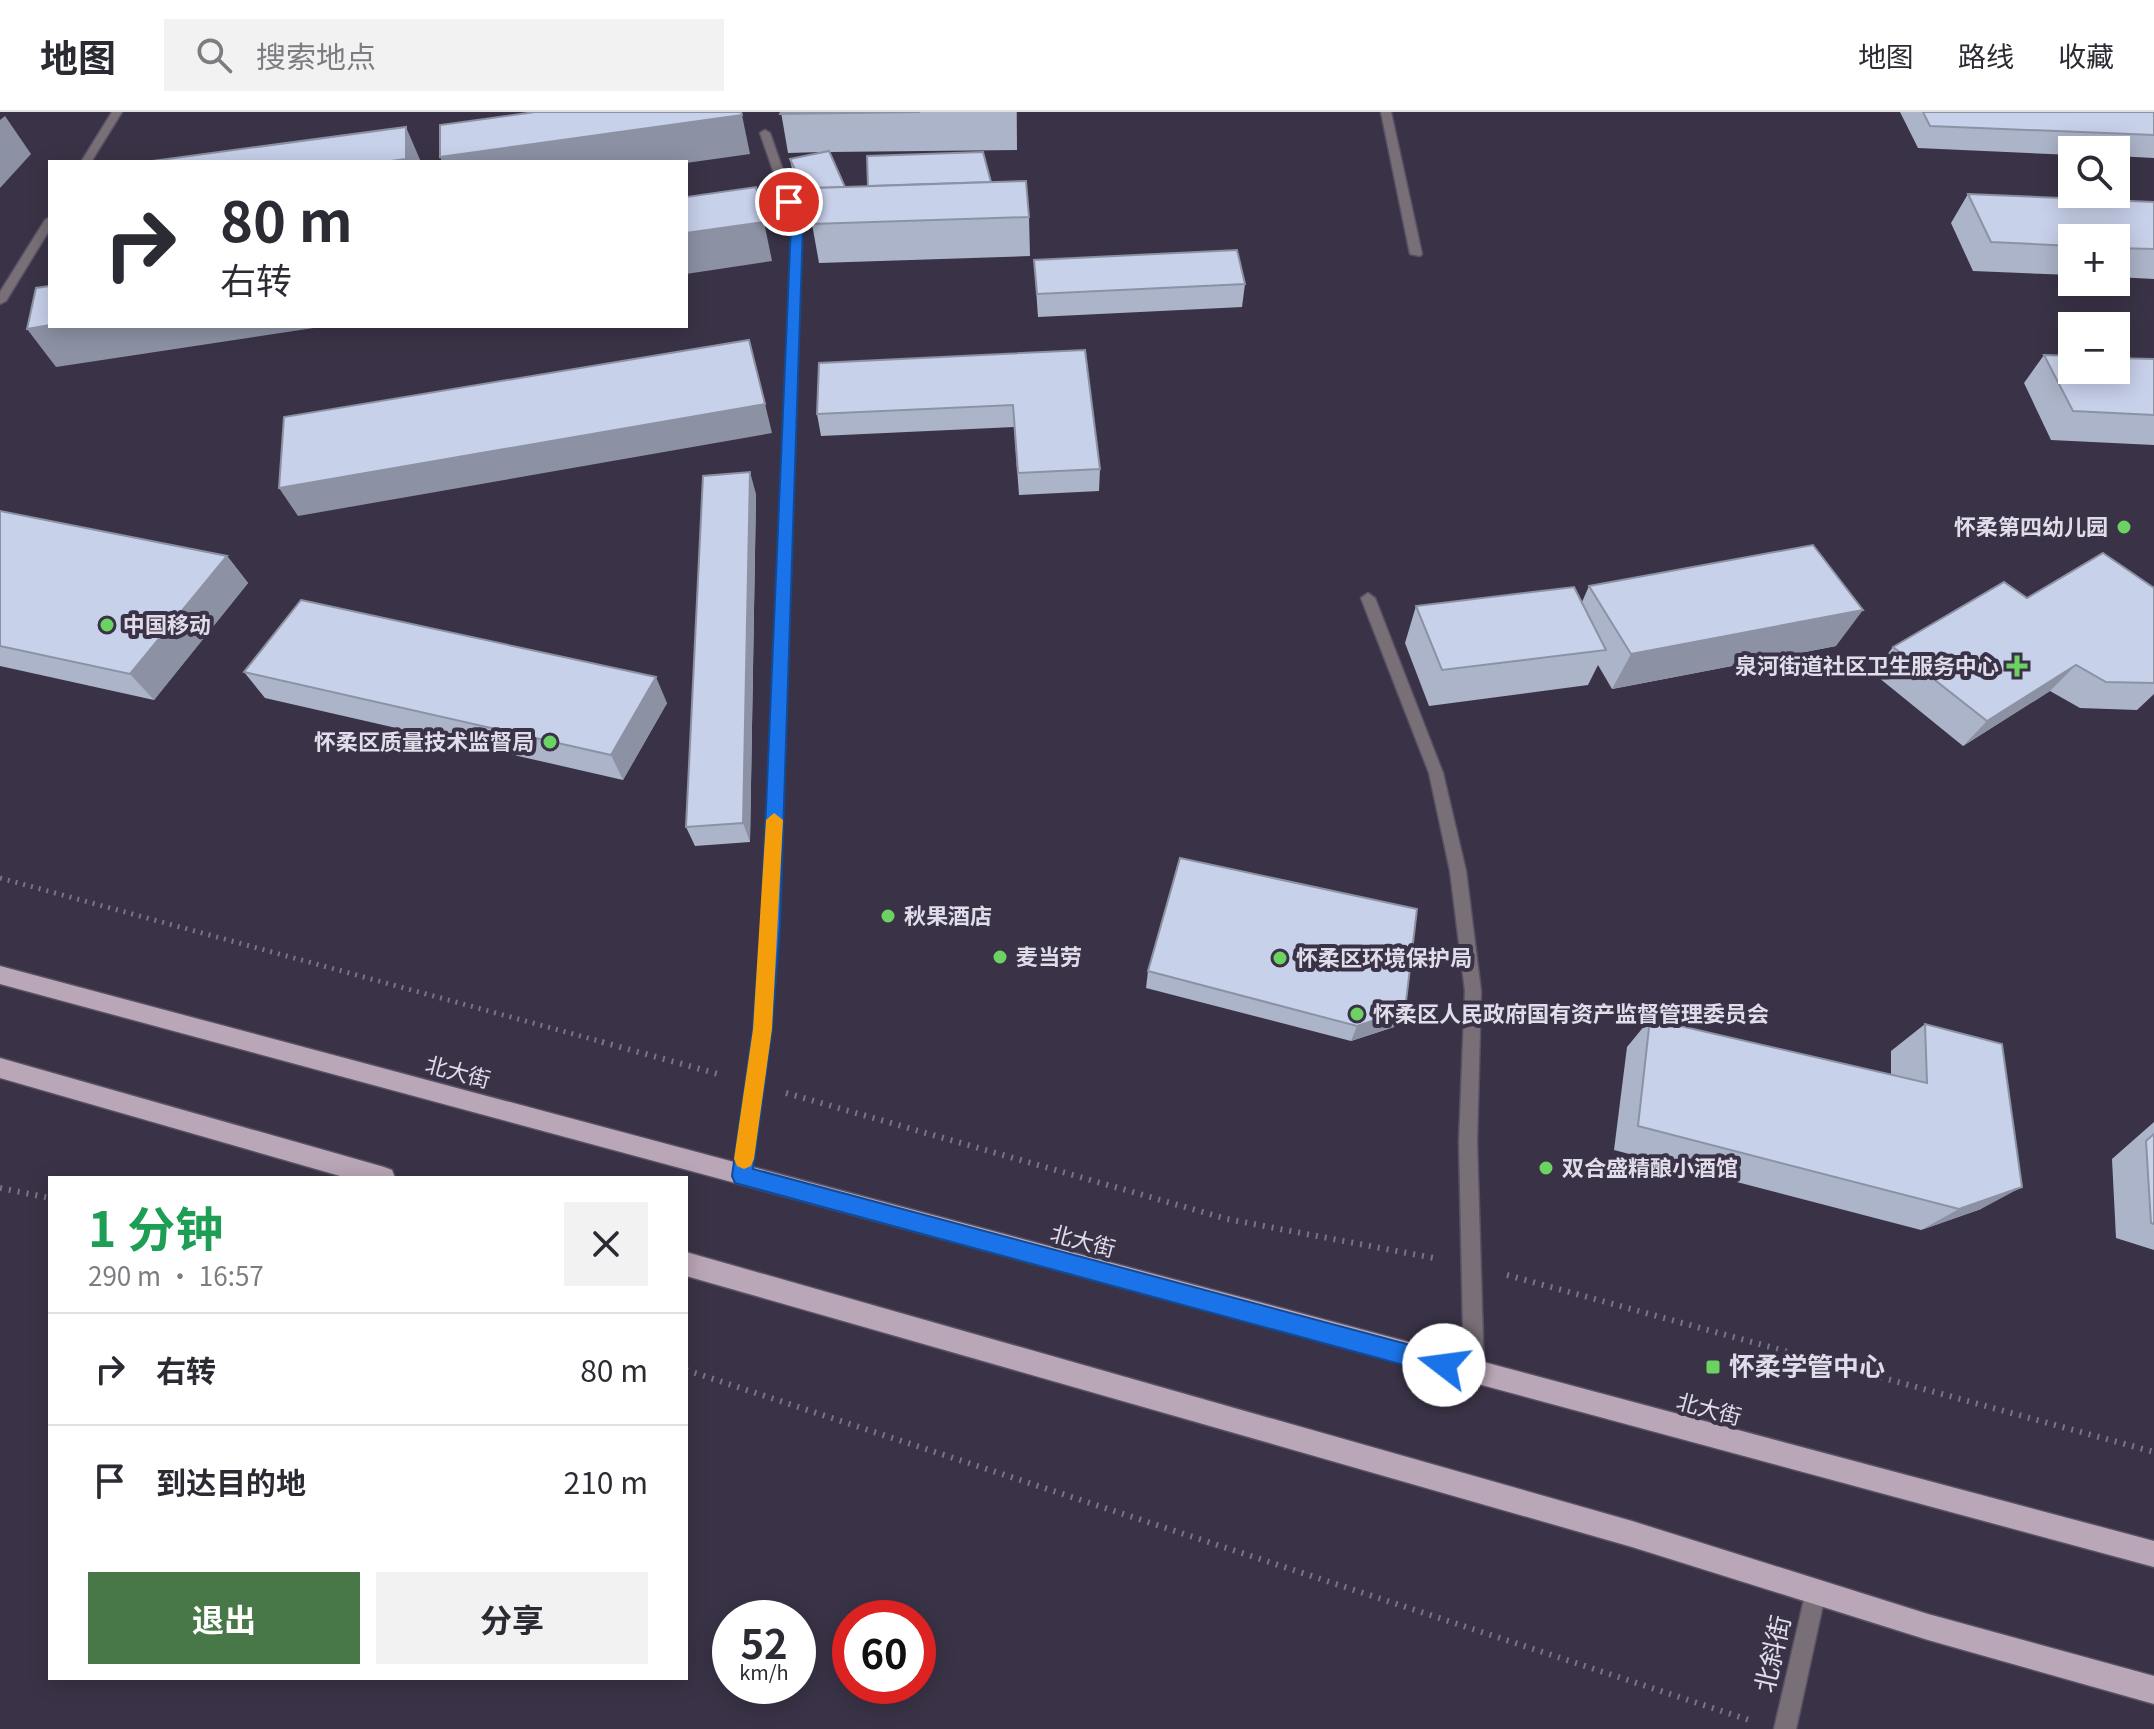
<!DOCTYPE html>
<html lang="zh">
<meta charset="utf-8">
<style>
:root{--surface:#fff;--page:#f2f2f3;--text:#2b2b33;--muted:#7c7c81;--line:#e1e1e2;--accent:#487748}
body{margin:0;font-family:Georgia,"Noto Sans SC",serif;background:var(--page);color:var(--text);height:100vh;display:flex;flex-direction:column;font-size:30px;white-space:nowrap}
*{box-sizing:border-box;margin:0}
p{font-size:26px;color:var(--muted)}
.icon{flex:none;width:44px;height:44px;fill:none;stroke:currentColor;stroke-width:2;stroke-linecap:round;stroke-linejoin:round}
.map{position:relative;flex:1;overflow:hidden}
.sheet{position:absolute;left:48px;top:1064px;width:640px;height:504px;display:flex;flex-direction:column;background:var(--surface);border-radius:0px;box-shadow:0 4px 20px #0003}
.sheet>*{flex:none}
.top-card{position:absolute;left:48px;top:48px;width:640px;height:168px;border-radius:0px;box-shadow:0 4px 20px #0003;background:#fff;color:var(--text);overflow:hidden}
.tools{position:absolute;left:2058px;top:24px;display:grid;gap:16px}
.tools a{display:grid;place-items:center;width:72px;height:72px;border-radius:0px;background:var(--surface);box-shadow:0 4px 20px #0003;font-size:40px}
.speed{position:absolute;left:712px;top:1488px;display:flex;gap:16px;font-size:40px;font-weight:700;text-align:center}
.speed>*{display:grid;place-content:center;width:104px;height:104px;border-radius:50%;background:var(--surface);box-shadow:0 4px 20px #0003;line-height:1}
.speed small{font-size:20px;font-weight:400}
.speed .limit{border:12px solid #d22;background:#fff;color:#111}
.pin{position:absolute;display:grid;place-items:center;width:68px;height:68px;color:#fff;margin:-34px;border:4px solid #fff;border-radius:50%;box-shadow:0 2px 8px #0007}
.me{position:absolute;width:88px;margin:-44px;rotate:285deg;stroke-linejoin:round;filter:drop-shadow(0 0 6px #0008)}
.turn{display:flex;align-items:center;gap:28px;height:168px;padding:0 40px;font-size:36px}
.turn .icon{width:104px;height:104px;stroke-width:2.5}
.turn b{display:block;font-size:56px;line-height:68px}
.round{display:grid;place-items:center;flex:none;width:84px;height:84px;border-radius:0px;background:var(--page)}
.head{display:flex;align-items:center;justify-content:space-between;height:136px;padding:0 40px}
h1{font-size:48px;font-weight:700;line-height:60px;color:#1e9e55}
.button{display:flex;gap:16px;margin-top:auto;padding:16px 40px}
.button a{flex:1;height:92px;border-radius:0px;background:var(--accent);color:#fff;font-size:32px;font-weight:700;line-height:92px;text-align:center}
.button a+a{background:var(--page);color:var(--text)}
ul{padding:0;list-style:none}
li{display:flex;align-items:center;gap:24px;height:112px;padding:0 40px;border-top:2px solid var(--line)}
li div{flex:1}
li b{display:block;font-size:30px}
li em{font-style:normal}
header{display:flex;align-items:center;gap:48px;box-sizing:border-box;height:112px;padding:0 40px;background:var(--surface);border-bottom:2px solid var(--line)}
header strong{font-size:38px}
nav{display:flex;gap:44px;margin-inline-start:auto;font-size:28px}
.search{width:560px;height:72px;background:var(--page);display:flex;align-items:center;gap:20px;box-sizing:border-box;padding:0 28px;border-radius:0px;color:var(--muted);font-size:30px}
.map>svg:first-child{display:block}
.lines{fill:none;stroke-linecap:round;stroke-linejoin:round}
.minor-casing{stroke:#585164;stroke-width:3}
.primary-casing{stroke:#585164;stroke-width:3}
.path-far1{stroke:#7a7485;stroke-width:5;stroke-dasharray:2 6;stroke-linecap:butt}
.path{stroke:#7a7485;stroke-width:6;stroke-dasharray:2 7;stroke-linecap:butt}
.minor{fill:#796f77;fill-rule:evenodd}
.primary{fill:#b9a6b6;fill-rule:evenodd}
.wall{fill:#acb4c9}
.shaded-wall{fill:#8c92a4}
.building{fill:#c8d1ea;stroke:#8c92a4;stroke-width:2}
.route{fill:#1a73e8;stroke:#114b97;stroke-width:2}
.slow{fill:#f59e0b}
.poi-dot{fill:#6cd362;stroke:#3a3347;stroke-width:3}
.labels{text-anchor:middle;stroke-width:8;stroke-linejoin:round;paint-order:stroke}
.poi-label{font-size:22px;font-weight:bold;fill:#e0dce9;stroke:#3a3347;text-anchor:start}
.street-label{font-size:22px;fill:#e0dce9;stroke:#3a3347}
.near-poi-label{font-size:26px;font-weight:bold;fill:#e0dce9;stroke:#3a3347;text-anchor:start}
.near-street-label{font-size:26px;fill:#e0dce9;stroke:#3a3347}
</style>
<header>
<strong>地图</strong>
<div class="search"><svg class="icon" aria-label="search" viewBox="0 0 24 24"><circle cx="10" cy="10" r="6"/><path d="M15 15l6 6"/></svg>搜索地点</div>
<nav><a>地图</a><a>路线</a><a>收藏</a></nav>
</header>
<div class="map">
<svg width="2154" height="1617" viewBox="0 0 2154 1617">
<rect width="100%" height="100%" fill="#3a3347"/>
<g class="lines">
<g class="minor-casing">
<g id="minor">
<polygon points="112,0 122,0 91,50 81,50"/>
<polygon points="1381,0 1391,0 1422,142 1420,144 1410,142"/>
<polygon points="765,18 770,21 802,113 779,813 770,917 751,1064 748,1070 742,1073 736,1070 733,1064 754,917 763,813 792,113 760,21"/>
<polygon points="50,105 50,117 6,189 0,192 0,180 45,108"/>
<polygon points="1368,481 1375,486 1443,661 1466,759 1481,879 1477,1030 1484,1261 1481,1268 1474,1271 1467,1268 1464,1261 1459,1030 1465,879 1450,759 1429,661 1361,486"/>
<polygon points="1816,1469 1823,1472 1826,1479 1796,1617 1774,1617 1806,1479 1809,1472"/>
</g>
</g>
<g class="primary-casing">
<g id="primary">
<polygon points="0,854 2154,1429 2154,1455 0,872"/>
<polygon points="0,946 384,1055 392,1058 395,1066 347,1066 0,966"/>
<polygon points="686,1140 1632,1409 1928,1502 2154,1564 2154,1592 1928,1528 1632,1435 686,1164"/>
</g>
</g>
<polyline class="path-far1" points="0,766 610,932"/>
<g class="path">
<polyline points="602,930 722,963"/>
<polyline points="786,981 1227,1107 1439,1147"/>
<polyline points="0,1076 50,1086"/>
<polyline points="1507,1163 2154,1340"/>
<polyline points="686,1258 1749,1608"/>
</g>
<use href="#minor" class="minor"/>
<use href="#primary" class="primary"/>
</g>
<g class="wall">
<polygon points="781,0 1017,0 1017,38 829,40 845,75 991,70 1029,105 1030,144 819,151 812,112 813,100 811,100 793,62 790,47 822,40 788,41"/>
<polygon points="1900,0 2154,0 2154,46 2116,44 2116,38 2072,38 2072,43 1918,36"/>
<polygon points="1968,82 2154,90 2154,167 2116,165 2116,126 2072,126 2072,163 1973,159 1951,111"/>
<polygon points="1034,148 1245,172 1242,195 1038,205"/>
<polygon points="1085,238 1100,357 1099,379 1019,383 1014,315 821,324 817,302"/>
<polygon points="2044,243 2154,247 2154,333 2051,328 2024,271"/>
<polygon points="756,382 750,730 695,734 686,715"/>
<polygon points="0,399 227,444 248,471 154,588 0,554"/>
<polygon points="1589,474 1836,534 1612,577 1598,553 1588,573 1429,594 1405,531 1416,494 1582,490"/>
<polygon points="2154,476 2154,582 2137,598 2080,596 2050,579 1963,634 1873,561 1893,535"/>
<polygon points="244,560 667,591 623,668 265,586"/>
<polygon points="1148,859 1397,914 1351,929 1146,876"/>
<polygon points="1650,907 1891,963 1891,939 1925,912 1981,1097 1921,1118 1614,1038 1627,935"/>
<polygon points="2154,1010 2154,1138 2116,1126 2112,1047"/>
</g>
<g class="shaded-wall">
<polygon points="1016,0 1017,0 1017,38"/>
<polygon points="742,3 750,42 686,51 686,50 442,50 440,45"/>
<polygon points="5,4 31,42 0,76 0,8"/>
<polygon points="406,15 421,50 383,50"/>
<polygon points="845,75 848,91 811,100 808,85"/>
<polygon points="764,110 772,149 686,162 686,121"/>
<polygon points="50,213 50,214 327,214 56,255 27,217"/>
<polygon points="765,292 772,321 298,404 279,376"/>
<polygon points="750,360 756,382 750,730 743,711"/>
<polygon points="227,444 248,471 154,588 130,562"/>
<polygon points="1863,498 1836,534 1612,577 1631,542"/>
<polygon points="2076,553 2050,579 1963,634 1987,609"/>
<polygon points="656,565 667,591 623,668 611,643"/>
<polygon points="1405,898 1397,914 1351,929 1357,914"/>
<polygon points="2022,1075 1981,1097 1921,1118 1959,1097"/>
</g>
<g class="building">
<polygon points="535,0 741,0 742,3 440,45 440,13"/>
<polygon points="781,0 920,0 780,2"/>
<polygon points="1923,0 2154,0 2154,23 1930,14"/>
<polygon points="406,15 406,47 383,50 145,50"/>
<polygon points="829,39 845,75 815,76 814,83 808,85 790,47"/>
<polygon points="983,40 991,70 868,74 867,44"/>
<polygon points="1026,69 1029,105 812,112 815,76"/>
<polygon points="756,75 764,110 686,121 686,85"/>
<polygon points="1968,82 2154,90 2154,137 2116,136 2116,126 2072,126 2072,134 1991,130"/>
<polygon points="1237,138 1245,172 1037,182 1034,148"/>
<polygon points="50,174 50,213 27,217 36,176"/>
<polygon points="749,228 765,292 279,376 284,305"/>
<polygon points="1085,238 1100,357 1018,361 1013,293 817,302 819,251"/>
<polygon points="2044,243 2072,244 2072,258 2116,258 2116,246 2154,247 2154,303 2073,299"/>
<polygon points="750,360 743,711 686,715 703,364"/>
<polygon points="0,399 227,444 130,562 0,534"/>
<polygon points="1813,433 1863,498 1631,542 1589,474"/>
<polygon points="2103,441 2154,476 2154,571 2106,570 2076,553 1987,609 1893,535 2004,470 2027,486"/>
<polygon points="1574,475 1606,538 1442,558 1416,494"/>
<polygon points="301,488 656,565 611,643 244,560"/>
<polygon points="1180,746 1417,797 1405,898 1357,914 1148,859"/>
<polygon points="1650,907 1927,971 1925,912 2002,932 2022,1075 1959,1097 1638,1014"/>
<polygon points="2154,1022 2154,1112 2151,1111 2146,1029"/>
</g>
<polygon class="route" points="785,88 793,88 803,113 780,813 772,917 753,1057 1444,1242 1452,1245 1455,1253 1452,1261 1444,1264 735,1071 732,1064 753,917 761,813 791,113"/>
<polygon class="slow" points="774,701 783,708 772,917 754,1047 751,1054 744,1057 737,1054 734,1047 753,917 766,708"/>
<g class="poi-dot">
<circle cx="2124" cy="415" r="8"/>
<circle cx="107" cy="513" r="8"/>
<path d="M2013 542h8v8h8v8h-8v8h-8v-8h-8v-8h8z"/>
<circle cx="550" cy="630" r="8"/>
<circle cx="888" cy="804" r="8"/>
<circle cx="1000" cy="845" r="8"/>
<circle cx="1280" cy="846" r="8"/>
<circle cx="1357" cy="902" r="8"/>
<circle cx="1546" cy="1056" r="8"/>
<rect x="1705" y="1247" width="16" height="16" rx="4"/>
</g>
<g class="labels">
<g class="poi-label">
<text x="2108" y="423" text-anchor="end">怀柔第四幼儿园</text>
<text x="123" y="521">中国移动</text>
<text x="1999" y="562" text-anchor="end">泉河街道社区卫生服务中心</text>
<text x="534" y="638" text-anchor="end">怀柔区质量技术监督局</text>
<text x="904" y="812">秋果酒店</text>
<text x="1016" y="853">麦当劳</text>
<text x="1296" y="854">怀柔区环境保护局</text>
<text x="1373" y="910">怀柔区人民政府国有资产监督管理委员会</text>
<text x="1562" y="1064">双合盛精酿小酒馆</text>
</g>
<g class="street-label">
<text transform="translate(458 960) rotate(15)" y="8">北大街</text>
<text transform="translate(1083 1129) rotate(15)" y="8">北大街</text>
<text transform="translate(1709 1297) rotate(15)" y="8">北大街</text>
</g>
<g class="near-poi-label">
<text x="1729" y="1264">怀柔学管中心</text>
</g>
<g class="near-street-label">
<text transform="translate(1773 1542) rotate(-77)" y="9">北斜街</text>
</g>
</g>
</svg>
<div class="tools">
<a><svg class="icon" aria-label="search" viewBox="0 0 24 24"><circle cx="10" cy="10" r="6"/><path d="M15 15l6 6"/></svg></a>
<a>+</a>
<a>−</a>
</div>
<div class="speed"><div>52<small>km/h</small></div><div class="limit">60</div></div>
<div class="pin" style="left:789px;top:90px;background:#d93025"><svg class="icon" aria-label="arrive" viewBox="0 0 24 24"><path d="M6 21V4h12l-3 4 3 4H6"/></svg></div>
<svg class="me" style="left:1444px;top:1253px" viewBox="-20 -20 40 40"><circle r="19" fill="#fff"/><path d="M0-13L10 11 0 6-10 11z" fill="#1a73e8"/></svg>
<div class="top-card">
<div class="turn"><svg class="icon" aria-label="right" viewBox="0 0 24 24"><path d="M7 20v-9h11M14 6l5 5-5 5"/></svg><div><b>80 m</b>右转</div></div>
</div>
<section class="sheet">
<div class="head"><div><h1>1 分钟</h1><p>290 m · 16:57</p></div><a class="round"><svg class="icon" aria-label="close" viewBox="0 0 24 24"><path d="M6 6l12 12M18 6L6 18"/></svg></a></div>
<ul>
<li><svg class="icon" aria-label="right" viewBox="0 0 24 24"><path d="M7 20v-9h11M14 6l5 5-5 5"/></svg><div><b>右转</b></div><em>80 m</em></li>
<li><svg class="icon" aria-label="arrive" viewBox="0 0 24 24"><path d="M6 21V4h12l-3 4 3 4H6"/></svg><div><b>到达目的地</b></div><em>210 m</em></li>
</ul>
<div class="button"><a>退出</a><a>分享</a></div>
</section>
</div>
